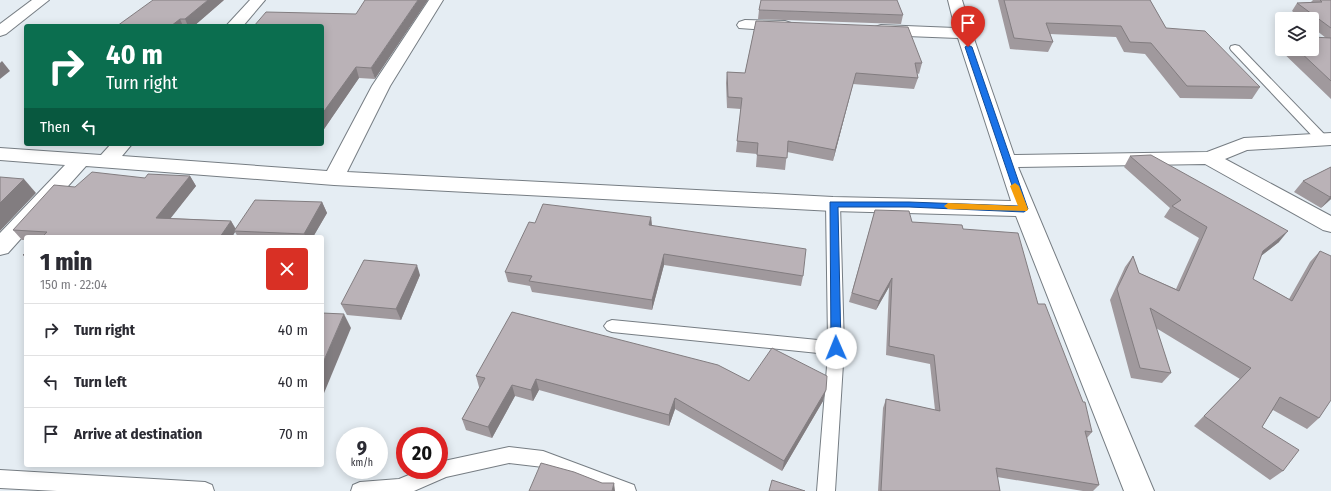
<!DOCTYPE html>
<meta charset="utf-8">
<style>
:root{--surface:#fff;--page:#f7f7f7;--text:#2b2b33;--muted:#7c7c81;--line:#e1e1e2}
body{margin:0;font-family:"Fira Sans Condensed",sans-serif;background:var(--page);color:var(--text);height:100vh;display:flex;flex-direction:column;font-size:15px;white-space:nowrap}
*{box-sizing:border-box;margin:0}
p{font-size:13px;color:var(--muted)}
.icon{flex:none;width:22px;height:22px;fill:none;stroke:currentColor;stroke-width:2;stroke-linecap:round;stroke-linejoin:round}
.map{position:relative;flex:1;overflow:hidden}
.drawer{position:absolute;left:24px;top:235px;width:300px;height:232px;display:flex;flex-direction:column;background:var(--surface);border-radius:4px;box-shadow:0 2px 10px #0003}
.drawer>*{flex:none}
.hud{position:absolute;left:24px;top:24px;width:300px;height:122px;border-radius:4px;box-shadow:0 2px 10px #0003;background:#0b6e4f;color:#fff;overflow:hidden}
.tools{position:absolute;left:1275px;top:12px;display:grid;gap:8px}
.tools a{display:grid;place-items:center;width:44px;height:44px;border-radius:4px;background:var(--surface);box-shadow:0 2px 10px #0003;font-size:20px}
.speed{position:absolute;left:336px;top:427px;display:flex;gap:8px;font-size:20px;font-weight:700;text-align:center}
.speed>*{display:grid;place-content:center;width:52px;height:52px;border-radius:50%;background:var(--surface);box-shadow:0 2px 10px #0003;line-height:1}
.speed small{font-size:10px;font-weight:400}
.speed .limit{border:6px solid #d22;background:#fff;color:#111}
.pin{position:absolute;display:grid;place-items:center;width:34px;height:34px;color:#fff;margin:-41px -17px;border-radius:50% 50% 50% 0;rotate:-45deg;box-shadow:0 0 4px #0007}
.pin .icon{rotate:45deg}
.me{position:absolute;width:44px;margin:-22px;rotate:359deg;stroke-linejoin:round;filter:drop-shadow(0 0 3px #0008)}
.turn{display:flex;align-items:center;gap:14px;height:84px;padding:0 16px;font-size:18px}
.turn .icon{width:52px;height:52px;stroke-width:2.5}
.turn b{display:block;font-size:28px;line-height:34px}
.then{display:flex;align-items:center;height:38px;padding:0 16px;background:#0003;gap:8px;font-size:15px}
.round{display:grid;place-items:center;flex:none;width:42px;height:42px;border-radius:4px;background:var(--page)}
.head{display:flex;align-items:center;justify-content:space-between;height:68px;padding:0 16px}
h1{font-size:24px;font-weight:800;line-height:30px}
ul{padding:0;list-style:none}
li{display:flex;align-items:center;gap:12px;height:52px;padding:0 16px;border-top:1px solid var(--line)}
li div{flex:1}
li b{display:block;font-size:15px}
li em{font-style:normal}
.map>svg:first-child{display:block}
.lines{fill:none;stroke-linecap:round;stroke-linejoin:round}
.lane-casing{stroke:#767d83;stroke-width:2}
.street-casing{stroke:#767d83;stroke-width:2}
.lane{fill:#fff;fill-rule:evenodd}
.street{fill:#fff;fill-rule:evenodd}
.wall{fill:#a0999d}
.shaded-wall{fill:#827d80}
.building{fill:#bab2b7;stroke:#827d80}
.route{fill:#1a73e8;stroke:#114b97}
.slow{fill:#f59e0b}
</style>
<div class="map">
<svg width="1331" height="491" viewBox="0 0 1331 491">
<rect width="100%" height="100%" fill="#e5edf3"/>
<g class="lines">
<g class="lane-casing">
<g id="lane">
<polygon points="1235,45 1239,46 1326,136 1328,139 1326,142 1318,142 1231,50 1230,48 1231,46"/>
<polygon points="833,200 838,201 840,204 844,348 835,491 817,491 828,354 612,332 607,330 604,326 607,322 612,320 828,341 826,204 828,201"/>
<polygon points="509,447 543,451 634,485 636,491 604,491 543,467 509,463 446,477 414,491 351,491 353,485 360,482 399,479 421,470 439,470 439,462 444,461"/>
<polygon points="0,470 205,482 212,485 214,491 57,491 0,488"/>
</g>
</g>
<g class="street-casing">
<g id="street">
<polygon points="32,0 49,0 6,34 0,36 0,24"/>
<polygon points="250,0 265,0 243,26 226,26"/>
<polygon points="429,0 443,0 390,86 347,172 833,197 1011,201 958,38 881,35 875,33 873,30 875,27 881,25 955,28 948,0 962,0 972,33 1014,155 1207,152 1244,138 1331,133 1331,145 1247,150 1225,159 1331,216 1331,232 1323,230 1205,164 1018,167 1154,491 1124,491 1016,216 833,211 334,185 86,166 8,253 0,255 0,233 65,165 0,160 0,148 101,155 111,144 132,144 122,156 327,171 372,86"/>
<polygon points="745,20 785,21 791,23 793,26 791,29 785,31 739,28 737,25 739,22"/>
</g>
</g>
<use href="#lane" class="lane"/>
<use href="#street" class="street"/>
</g>
<g class="wall">
<polygon points="224,0 194,26 117,26"/>
<polygon points="998,0 1150,0 1166,28 1260,87 1252,99 1180,98 1145,54 1124,52 1116,37 1050,34 1053,42 1048,52 1010,49"/>
<polygon points="1313,0 1331,0 1331,99 1276,46 1282,37 1282,49 1312,49 1326,38 1312,27 1312,19 1302,19 1292,11 1297,3 1311,2"/>
<polygon points="759,10 903,15 901,24 758,19"/>
<polygon points="356,14 375,79 359,78 322,132 322,26"/>
<polygon points="756,21 922,63 919,74 917,73 918,78 914,89 853,84 833,161 787,152 785,170 756,167 757,154 736,152 741,109 727,108 726,83 727,72 745,73"/>
<polygon points="295,144 314,144 313,145"/>
<polygon points="1130,156 1279,242 1261,256 1253,279 1289,299 1310,262 1320,251 1319,418 1307,429 1273,410 1262,427 1283,471 1270,480 1194,426 1240,379 1156,328 1171,373 1162,383 1131,378 1110,300 1125,267 1133,256 1139,273 1176,289 1199,238 1164,217 1170,208 1124,167"/>
<polygon points="1331,167 1331,199 1321,208 1294,192 1303,181"/>
<polygon points="190,176 196,186 170,218 231,221 236,229 322,202 327,213 313,237 238,237 235,232 232,237 26,237 26,240 22,240 13,230 75,187"/>
<polygon points="875,210 912,222 963,229 1038,304 1092,432 1087,438 1099,485 1093,491 1083,491 997,477 1000,491 878,491 883,408 886,399 935,410 930,364 886,355 889,287 876,310 849,302"/>
<polygon points="651,217 652,226 803,276 801,286 664,265 652,310 532,292 530,286 508,282 505,272 535,223"/>
<polygon points="420,275 401,320 347,315 341,304"/>
<polygon points="476,376 749,381 823,401 782,471 675,409 669,426 539,390 533,401 515,396 492,438 466,430 462,419 480,387 479,387"/>
</g>
<g class="shaded-wall">
<polygon points="208,0 224,0 194,26 188,26 185,19"/>
<polygon points="418,0 428,0 375,79 371,68"/>
<polygon points="180,19 183,26 171,26"/>
<polygon points="2,61 10,71 0,79 0,63"/>
<polygon points="356,67 359,78 322,132 322,114"/>
<polygon points="856,73 853,84 833,161 835,150"/>
<polygon points="190,176 196,186 163,228 156,218"/>
<polygon points="24,179 36,193 0,231 0,203"/>
<polygon points="1331,196 1331,199 1321,208 1330,197"/>
<polygon points="322,202 327,213 313,237 306,237 304,234"/>
<polygon points="651,217 652,228 649,225"/>
<polygon points="231,221 236,230 234,231 235,232 232,237 220,237"/>
<polygon points="1288,231 1279,242 1253,262 1263,251"/>
<polygon points="664,254 664,265 652,310 652,300"/>
<polygon points="417,265 420,275 401,320 396,309"/>
<polygon points="892,278 889,287 876,310 879,301"/>
<polygon points="344,314 351,328 322,398 322,365"/>
<polygon points="536,379 539,390 533,401 531,390"/>
<polygon points="512,385 515,396 492,438 488,427"/>
<polygon points="826,390 823,401 782,471 784,461"/>
<polygon points="675,398 675,409 669,426 669,415"/>
<polygon points="614,483 615,491 612,491"/>
</g>
<g class="building">
<polygon points="153,0 208,0 185,19 180,19 171,26 117,26"/>
<polygon points="365,0 418,0 371,68 356,67 322,114 322,26 254,26 266,12 356,14"/>
<polygon points="761,0 897,0 903,15 759,10"/>
<polygon points="1004,0 1150,0 1166,28 1205,31 1260,87 1187,86 1151,43 1130,42 1121,26 1046,23 1053,42 1014,38"/>
<polygon points="1320,0 1331,0 1331,28 1297,3 1322,2"/>
<polygon points="756,21 908,27 922,63 915,63 918,78 856,73 835,150 788,141 787,158 757,155 758,143 737,141 742,98 728,97 727,72 745,73"/>
<polygon points="1312,37 1331,38 1331,81 1297,49 1312,49"/>
<polygon points="1151,155 1288,231 1263,251 1253,279 1292,301 1320,251 1331,256 1331,400 1319,418 1280,397 1262,427 1299,450 1283,471 1204,416 1251,368 1150,308 1171,373 1140,368 1117,289 1133,256 1139,273 1179,291 1207,227 1172,206 1181,200 1130,156"/>
<polygon points="1331,167 1331,196 1330,197 1303,181"/>
<polygon points="92,172 145,178 148,174 190,176 156,218 231,221 220,237 42,237 47,232 13,230 54,185 75,187"/>
<polygon points="0,177 24,179 0,203"/>
<polygon points="255,200 322,202 304,234 234,231"/>
<polygon points="543,204 651,217 649,225 806,249 803,276 664,254 652,300 529,281 532,276 505,272 529,222 535,223"/>
<polygon points="875,210 909,211 912,222 962,225 963,229 1018,233 1038,304 1045,304 1083,402 1085,402 1092,432 1085,431 1099,485 996,468 1000,491 881,491 886,399 940,411 934,355 889,346 892,278 879,301 852,293"/>
<polygon points="26,252 26,256 23,255"/>
<polygon points="364,260 417,265 396,309 341,304"/>
<polygon points="512,312 718,365 749,381 772,348 827,376 826,390 784,461 675,398 669,415 536,379 531,390 512,385 488,427 462,419 485,378 476,376"/>
<polygon points="322,313 344,314 322,365"/>
<polygon points="541,463 574,472 602,483 614,483 612,491 529,491"/>
<polygon points="772,480 805,491 769,491"/>
</g>
<polygon class="route" points="968,45 972,47 1028,209 1024,212 909,207 838,207 841,348 836,352 832,351 831,348 830,202 909,202 1019,206 965,47"/>
<polygon class="slow" points="1015,183 1019,186 1028,209 1027,211 948,209 944,206 948,203 1018,206 1010,186"/>
</svg>
<div class="tools">
<a><svg class="icon" aria-label="layers" viewBox="0 0 24 24"><path d="M12 4l9 5-9 5-9-5zM3 14l9 5 9-5"/></svg></a>
</div>
<div class="speed"><div>9<small>km/h</small></div><div class="limit">20</div></div>
<div class="pin" style="left:968px;top:47px;background:#d93025"><svg class="icon" aria-label="arrive" viewBox="0 0 24 24"><path d="M6 21V4h12l-3 4 3 4H6"/></svg></div>
<svg class="me" style="left:836px;top:348px" viewBox="-20 -20 40 40"><circle r="19" fill="#fff"/><path d="M0-13L10 11 0 6-10 11z" fill="#1a73e8"/></svg>
<div class="hud">
<div class="turn"><svg class="icon" aria-label="right" viewBox="0 0 24 24"><path d="M7 20v-9h11M14 6l5 5-5 5"/></svg><div><b>40 m</b>Turn right</div></div>
<div class="then">Then<svg class="icon" aria-label="left" viewBox="0 0 24 24"><path d="M17 20v-9H6M10 6l-5 5 5 5"/></svg></div>
</div>
<section class="drawer">
<div class="head"><div><h1>1 min</h1><p>150 m · 22:04</p></div><a class="round" style="background:#d93025;color:#fff"><svg class="icon" aria-label="close" viewBox="0 0 24 24"><path d="M6 6l12 12M18 6L6 18"/></svg></a></div>
<ul>
<li><svg class="icon" aria-label="right" viewBox="0 0 24 24"><path d="M7 20v-9h11M14 6l5 5-5 5"/></svg><div><b>Turn right</b></div><em>40 m</em></li>
<li><svg class="icon" aria-label="left" viewBox="0 0 24 24"><path d="M17 20v-9H6M10 6l-5 5 5 5"/></svg><div><b>Turn left</b></div><em>40 m</em></li>
<li><svg class="icon" aria-label="arrive" viewBox="0 0 24 24"><path d="M6 21V4h12l-3 4 3 4H6"/></svg><div><b>Arrive at destination</b></div><em>70 m</em></li>
</ul>
</section>
</div>
